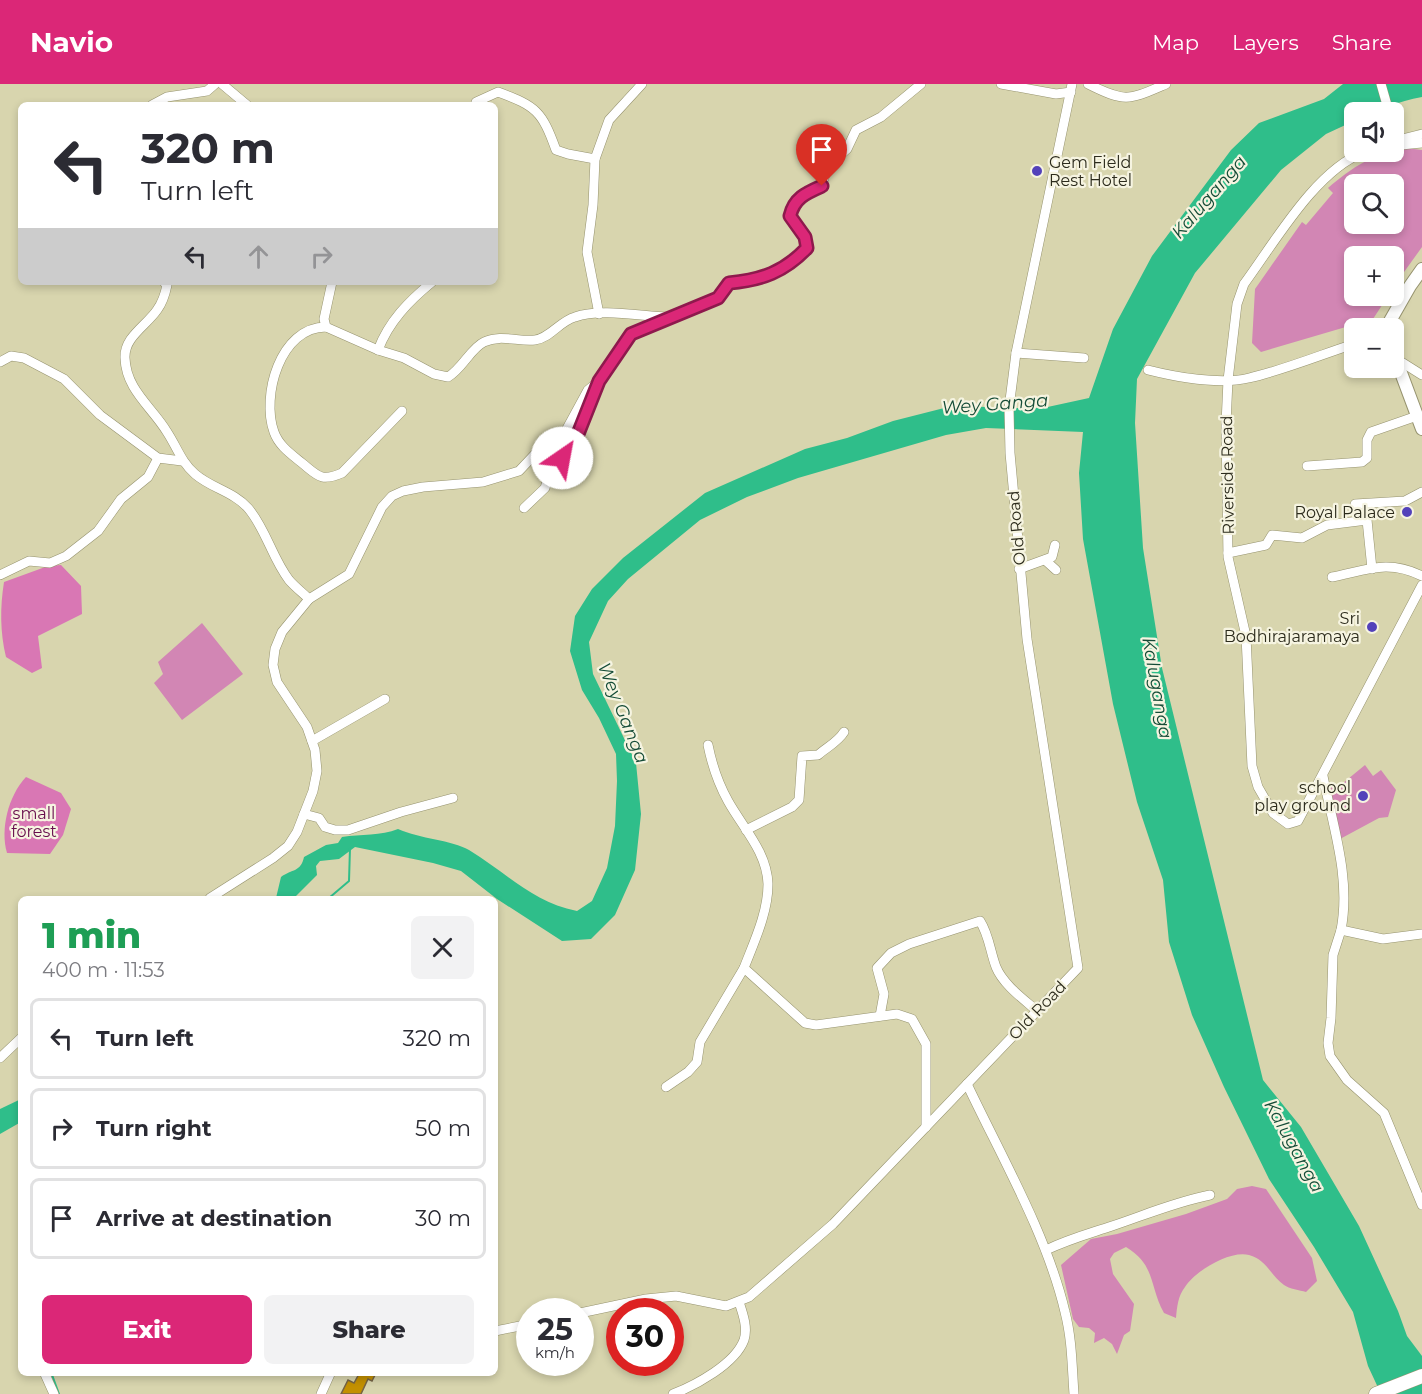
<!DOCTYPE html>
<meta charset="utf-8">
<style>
:root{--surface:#fff;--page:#f2f2f3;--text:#2b2b33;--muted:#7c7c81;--line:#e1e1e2;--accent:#db2777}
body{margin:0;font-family:Montserrat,sans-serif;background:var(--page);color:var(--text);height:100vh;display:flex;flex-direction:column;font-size:22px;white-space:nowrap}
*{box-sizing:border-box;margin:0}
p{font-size:20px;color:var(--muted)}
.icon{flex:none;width:33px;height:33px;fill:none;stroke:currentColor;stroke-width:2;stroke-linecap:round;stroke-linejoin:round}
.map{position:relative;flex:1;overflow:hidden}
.sheet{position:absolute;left:18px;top:812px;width:480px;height:480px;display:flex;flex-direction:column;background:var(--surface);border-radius:9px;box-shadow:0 3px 9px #0003}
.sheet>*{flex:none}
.hud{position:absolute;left:18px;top:18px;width:480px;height:183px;border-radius:9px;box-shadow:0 3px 9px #0003;background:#fff;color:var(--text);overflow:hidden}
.controls{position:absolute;left:1344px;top:18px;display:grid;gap:12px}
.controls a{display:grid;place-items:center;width:60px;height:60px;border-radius:9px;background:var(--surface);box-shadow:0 3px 9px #0003;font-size:30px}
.speed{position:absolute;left:516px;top:1214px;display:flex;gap:12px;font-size:30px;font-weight:700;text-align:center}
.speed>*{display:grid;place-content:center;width:78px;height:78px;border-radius:50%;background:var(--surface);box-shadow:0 3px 9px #0003;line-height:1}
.speed small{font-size:15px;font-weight:400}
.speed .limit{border:9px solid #d22;background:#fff;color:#111}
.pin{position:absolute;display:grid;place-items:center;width:51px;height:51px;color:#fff;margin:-62px -26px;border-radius:50% 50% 50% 0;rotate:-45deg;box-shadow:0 0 6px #0007}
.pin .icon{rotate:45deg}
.me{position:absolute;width:66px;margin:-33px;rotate:33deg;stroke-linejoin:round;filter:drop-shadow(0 0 4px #0008)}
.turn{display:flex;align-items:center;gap:21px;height:126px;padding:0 24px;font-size:27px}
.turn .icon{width:78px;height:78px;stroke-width:2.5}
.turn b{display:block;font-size:42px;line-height:51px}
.lanes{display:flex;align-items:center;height:57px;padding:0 24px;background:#0003;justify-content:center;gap:30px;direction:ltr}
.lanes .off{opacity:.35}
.round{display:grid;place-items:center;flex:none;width:63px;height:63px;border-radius:9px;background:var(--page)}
.summary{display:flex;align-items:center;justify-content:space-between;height:102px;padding:0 24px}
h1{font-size:36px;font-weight:800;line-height:45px;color:#1e9e55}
.action{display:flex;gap:12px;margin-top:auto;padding:12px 24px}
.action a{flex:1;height:69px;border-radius:9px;background:var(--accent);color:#fff;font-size:24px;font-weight:800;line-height:69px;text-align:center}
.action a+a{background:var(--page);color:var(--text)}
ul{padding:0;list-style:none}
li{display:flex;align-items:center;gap:18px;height:81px;margin:0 12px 9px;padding:0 12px;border:3px solid var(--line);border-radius:9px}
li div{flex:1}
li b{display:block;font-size:22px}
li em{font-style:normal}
header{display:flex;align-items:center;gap:36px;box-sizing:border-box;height:84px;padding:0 30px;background:var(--accent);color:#fff}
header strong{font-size:28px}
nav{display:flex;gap:33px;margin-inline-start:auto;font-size:21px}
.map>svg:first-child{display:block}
.green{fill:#d286b4;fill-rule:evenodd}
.forest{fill:#d977b4}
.water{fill:#2fbe8a}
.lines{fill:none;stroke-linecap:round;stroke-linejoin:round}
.stream{stroke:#2fbe8a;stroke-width:2}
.building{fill:#c39000;stroke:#756445;stroke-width:1.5}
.minor-casing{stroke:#96936f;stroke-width:10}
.major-casing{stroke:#96936f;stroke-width:14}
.highway-casing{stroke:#96936f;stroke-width:15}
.minor{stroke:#fff;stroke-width:9}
.major{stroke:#fff;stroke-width:12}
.highway{stroke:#fff;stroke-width:14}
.minor-bridge-casing{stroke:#96936f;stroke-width:10;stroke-linecap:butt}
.minor-bridge{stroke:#fff;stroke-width:9}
.route-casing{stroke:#8e194d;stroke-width:15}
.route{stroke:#db2777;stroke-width:10}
.poi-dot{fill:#5342ba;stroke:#f6f4e1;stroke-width:2}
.labels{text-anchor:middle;stroke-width:4.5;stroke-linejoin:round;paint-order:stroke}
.poi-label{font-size:16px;fill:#2c2b1c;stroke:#f6f4e1;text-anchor:end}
.street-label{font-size:16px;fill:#2c2b1c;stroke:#f6f4e1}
.park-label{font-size:16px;fill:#670e4d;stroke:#f6f4e1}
.water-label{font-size:18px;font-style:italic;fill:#154c37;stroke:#f6f4e1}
</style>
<header>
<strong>Navio</strong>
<nav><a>Map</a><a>Layers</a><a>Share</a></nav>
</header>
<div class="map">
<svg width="1422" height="1310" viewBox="0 0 1422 1310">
<rect width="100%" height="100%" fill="#d8d5ae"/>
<g class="green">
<path d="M1406,64L1422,66V163L1394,202V172H1354V212H1388L1373,235L1261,268L1252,259L1255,205L1302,138L1306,141L1333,109L1328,104C1351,84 1377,67 1406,64ZM1354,100H1394V140H1354Z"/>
<polygon points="202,539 243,590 182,636 154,599 163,590 158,578"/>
<polygon points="1365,681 1373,692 1381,686 1396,706 1388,733 1379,734 1340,755 1328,697 1337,704"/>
<path d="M1252,1102L1266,1105L1312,1174L1317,1197L1306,1208C1300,1206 1289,1205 1284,1201C1271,1192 1266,1175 1249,1171C1230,1166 1195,1187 1185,1203C1178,1212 1177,1223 1176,1234L1164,1229C1149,1202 1156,1181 1126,1163L1114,1169L1110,1175L1113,1190L1134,1220L1130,1247L1124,1251L1117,1270L1112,1260L1104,1254L1094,1259L1095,1249L1089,1244L1079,1243L1073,1235L1061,1181L1091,1155L1117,1150L1186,1130L1227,1115L1237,1105Z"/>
</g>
<g class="forest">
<path d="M61,481L81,502L82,530L38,552L42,584L32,589L6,573C0,548 0,523 4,498L48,482Z"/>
<path d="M26,693L61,709L71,725L63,751L50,770L7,769C0,746 8,712 26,693Z"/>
</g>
<g class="water">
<path d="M1343,0H1422V13C1398,17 1379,28 1354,28V37L1326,50L1281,86L1195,189L1137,295L1135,339L1143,464L1162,584L1263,996L1301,1043L1359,1142L1398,1227L1407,1252L1422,1272V1310H1381L1368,1282L1353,1228L1314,1163L1269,1095L1224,1003L1192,931L1169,858L1163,796L1137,718L1113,620L1083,455L1079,389L1083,348L986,344L946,351L798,394L747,413L700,436L628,495L608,517L589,558L593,590L636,679L641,730L635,786L615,831L591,855L562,857L497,815L461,787L433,779L355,763L339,775L320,777L316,782L317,791L294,814H276L281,793C292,785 301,788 304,773L326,761L338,759L342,753C361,750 381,752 398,745C420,755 452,756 469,766C507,789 532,818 577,827L592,817L607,784L615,742L617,697L616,670L599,634L582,606L570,567L575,532L592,505L623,474L705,409L805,365L847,354L893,337L956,321L999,324H1043L1089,314L1113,245L1152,172L1231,66L1259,39L1324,15Z"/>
<polygon points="21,1015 21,1038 0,1050 0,1025"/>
</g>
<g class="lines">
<g class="stream">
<polyline points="329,814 349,797 350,764"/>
<polyline points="51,1288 59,1310"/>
</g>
</g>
<polygon class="building" points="360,1288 375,1291 372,1297 368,1295 361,1310 341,1310 348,1296 354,1299"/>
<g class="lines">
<g class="minor-casing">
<g id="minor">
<polyline points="222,0 247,21"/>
<polyline points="1001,0 1056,10 1071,8"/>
<path d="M1088,0C1126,19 1129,16 1166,0"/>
<polyline points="1381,0 1389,28"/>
<path d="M476,18L498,8C536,22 542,27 556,66L568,70L595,75"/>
<polyline points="152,21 167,13 207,7 215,0"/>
<polyline points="1394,57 1422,50"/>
<polyline points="1398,59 1401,61 1422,59"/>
<path d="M1364,68C1315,87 1275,158 1244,200L1237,220L1228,296L1226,340L1228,473L1246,552L1252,682L1258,703L1273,729L1288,740L1298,737L1422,501"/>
<path d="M164,198L167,201C165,211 163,218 157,226C146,242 124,253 125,274C126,306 152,323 167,348C177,363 181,378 195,390C211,404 234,408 248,424C266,445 272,474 289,496C295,503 303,509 309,515"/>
<path d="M332,198L324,235L326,243L378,266L404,274L434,290L448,293C462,285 471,264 484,258C500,250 519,258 535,256C550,254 560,237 575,233C599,224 641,232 667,233"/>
<polyline points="599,230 587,168 593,121 595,75 609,36 642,0"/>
<path d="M326,243C280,243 261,312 274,348C279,362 291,370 302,379C318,392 321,398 342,389L402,327"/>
<path d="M378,266C389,237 409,217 432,198"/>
<polyline points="1016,269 1084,274"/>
<polyline points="1395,274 1422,291"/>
<polyline points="0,278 11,272 24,274 64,295 100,331 158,374 182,377"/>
<path d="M1148,286C1176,293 1220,301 1249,294C1284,286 1320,271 1354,260"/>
<polyline points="1307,382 1362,378 1367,374 1367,356 1371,348 1417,332"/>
<polyline points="1355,420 1405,417 1422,408"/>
<polyline points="524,424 545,404 550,388 574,360 598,299"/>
<polyline points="1228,469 1266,461 1272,451 1302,454 1327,441 1367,436 1372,485"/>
<polyline points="1045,476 1056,486"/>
<polyline points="1019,485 1052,473 1055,461"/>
<polyline points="0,491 29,477 50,479 66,472 98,447 121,415 148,393 158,374"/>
<path d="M1332,493C1367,486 1388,475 1422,492"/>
<polyline points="312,657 385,615"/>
<path d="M708,661C712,681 718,699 728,717C743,744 767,768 768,800C768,829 754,858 744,884L805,939L816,941L897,930L912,935L926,960V1043"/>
<path d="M1323,692C1333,743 1351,794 1341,846L1383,855L1422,850"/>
<polyline points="304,730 319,734 325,743 335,746 348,746 401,728 453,714"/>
<path d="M746,746L792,723L799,716L802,672L818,671C827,663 838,658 844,648"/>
<path d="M210,814L273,774L288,762L297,748L313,707L317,687L315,666L307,643L277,598L273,581L275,565L282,548L309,515L349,490L382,423L392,412L403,407L423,403L483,398L519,387L536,369L563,352L588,306L599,297L631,250L718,214L728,199C762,196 784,188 808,164L805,153L790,132C795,113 806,110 822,102L825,90L831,79L847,65L856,46L881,33L921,0"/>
<polyline points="1341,846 1333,871 1331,934 1328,959 1330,972 1347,996 1384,1029 1422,1121"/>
<path d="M880,932L884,910L877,884L891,869L909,860L980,837C989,851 990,867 996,883C1003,900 1022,914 1036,926"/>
<polyline points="0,974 21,954"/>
<path d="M967,1000C1001,1072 1047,1151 1065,1228C1072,1255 1072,1282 1074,1310"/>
<polyline points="666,1003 688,988 697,978 700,958 744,884"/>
<path d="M1046,1166C1069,1155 1088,1150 1112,1142C1145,1131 1175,1118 1210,1111"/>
<polyline points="580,1229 646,1215 676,1212 726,1222 749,1213 833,1140 1078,884 1027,555 1010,369 1009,324 1016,269 1072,0"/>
<polyline points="495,1247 530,1240"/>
<polyline points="44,1288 54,1310"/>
<polyline points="321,1310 331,1288"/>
<path d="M673,1310C696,1301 735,1280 744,1256C748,1244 743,1230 739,1218"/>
</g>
</g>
<g class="major-casing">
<g id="major">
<polyline points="1386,244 1410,202 1422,185"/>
<polyline points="1394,270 1422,345"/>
</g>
</g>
<g class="highway-casing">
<polyline id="highway" points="1376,1310 1422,1292"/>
</g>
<use href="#minor" class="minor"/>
<use href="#major" class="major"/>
<use href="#highway" class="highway"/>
<g class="minor-bridge-casing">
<polyline id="minor-bridge" points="1394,43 1398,59"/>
</g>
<use href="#minor-bridge" class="minor-bridge"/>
</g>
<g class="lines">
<g class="route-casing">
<path id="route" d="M562,374L574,360L599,297L631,250L718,214L729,199C762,196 784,188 807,164L805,153L790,132C794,114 806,109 822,102"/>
</g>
<use href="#route" class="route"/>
</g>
<g class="poi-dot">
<circle cx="1037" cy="87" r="6"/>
<circle cx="1407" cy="428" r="6"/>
<circle cx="1372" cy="543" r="6"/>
<circle cx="1363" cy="712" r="6"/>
</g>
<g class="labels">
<g class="poi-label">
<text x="1049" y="84" text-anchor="start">Gem Field<tspan x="1049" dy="18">Rest Hotel</tspan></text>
<text x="1395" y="434">Royal Palace</text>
<text x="1360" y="540">Sri<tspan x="1360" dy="18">Bodhirajaramaya</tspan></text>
<text x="1351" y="709">school<tspan x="1351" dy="18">play ground</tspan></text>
</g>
<g class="street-label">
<text transform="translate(1227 391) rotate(-91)" y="6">Riverside Road</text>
<text transform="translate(1016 444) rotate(-95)" y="6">Old Road</text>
<text transform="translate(1037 926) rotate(-46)" y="6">Old Road</text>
</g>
<g class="park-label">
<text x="34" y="735">small<tspan x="34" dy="18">forest</tspan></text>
</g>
<g class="water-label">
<text transform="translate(1209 113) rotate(-49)" y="6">Kaluganga</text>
<text transform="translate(995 320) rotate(-4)" y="6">Wey Ganga</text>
<text transform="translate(1157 604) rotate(80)" y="6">Kaluganga</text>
<text transform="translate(623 629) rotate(68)" y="6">Wey Ganga</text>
<text transform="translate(1294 1062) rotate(61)" y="6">Kaluganga</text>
</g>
</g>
</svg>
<div class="controls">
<a><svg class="icon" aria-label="sound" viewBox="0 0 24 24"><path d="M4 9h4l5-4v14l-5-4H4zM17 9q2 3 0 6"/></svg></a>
<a><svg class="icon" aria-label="search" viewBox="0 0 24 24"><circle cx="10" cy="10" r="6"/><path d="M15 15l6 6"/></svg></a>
<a>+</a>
<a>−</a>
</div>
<div class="speed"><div>25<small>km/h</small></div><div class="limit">30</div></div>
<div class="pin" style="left:822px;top:102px;background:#d93025"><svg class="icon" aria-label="arrive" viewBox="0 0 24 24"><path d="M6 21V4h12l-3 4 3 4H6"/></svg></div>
<svg class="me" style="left:562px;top:374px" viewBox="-20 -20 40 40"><circle r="19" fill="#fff"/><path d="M0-13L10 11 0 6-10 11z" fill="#db2777"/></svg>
<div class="hud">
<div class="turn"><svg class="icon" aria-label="left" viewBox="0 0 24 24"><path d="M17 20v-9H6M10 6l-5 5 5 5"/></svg><div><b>320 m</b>Turn left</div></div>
<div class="lanes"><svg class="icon" aria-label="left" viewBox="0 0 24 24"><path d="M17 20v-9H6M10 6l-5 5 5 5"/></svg><svg class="icon off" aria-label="ahead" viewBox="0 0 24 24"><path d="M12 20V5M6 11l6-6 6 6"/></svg><svg class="icon off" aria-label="right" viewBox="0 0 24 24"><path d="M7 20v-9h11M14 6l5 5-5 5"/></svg></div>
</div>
<section class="sheet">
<div class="summary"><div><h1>1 min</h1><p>400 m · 11:53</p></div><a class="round"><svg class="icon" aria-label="close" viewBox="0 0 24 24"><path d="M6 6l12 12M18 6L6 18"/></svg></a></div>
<ul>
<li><svg class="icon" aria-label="left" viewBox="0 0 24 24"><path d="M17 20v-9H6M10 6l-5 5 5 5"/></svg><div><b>Turn left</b></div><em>320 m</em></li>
<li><svg class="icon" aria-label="right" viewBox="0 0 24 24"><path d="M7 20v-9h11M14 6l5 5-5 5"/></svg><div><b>Turn right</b></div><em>50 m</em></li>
<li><svg class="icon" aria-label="arrive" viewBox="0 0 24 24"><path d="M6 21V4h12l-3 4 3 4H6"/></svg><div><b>Arrive at destination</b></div><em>30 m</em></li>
</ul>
<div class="action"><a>Exit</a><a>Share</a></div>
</section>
</div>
